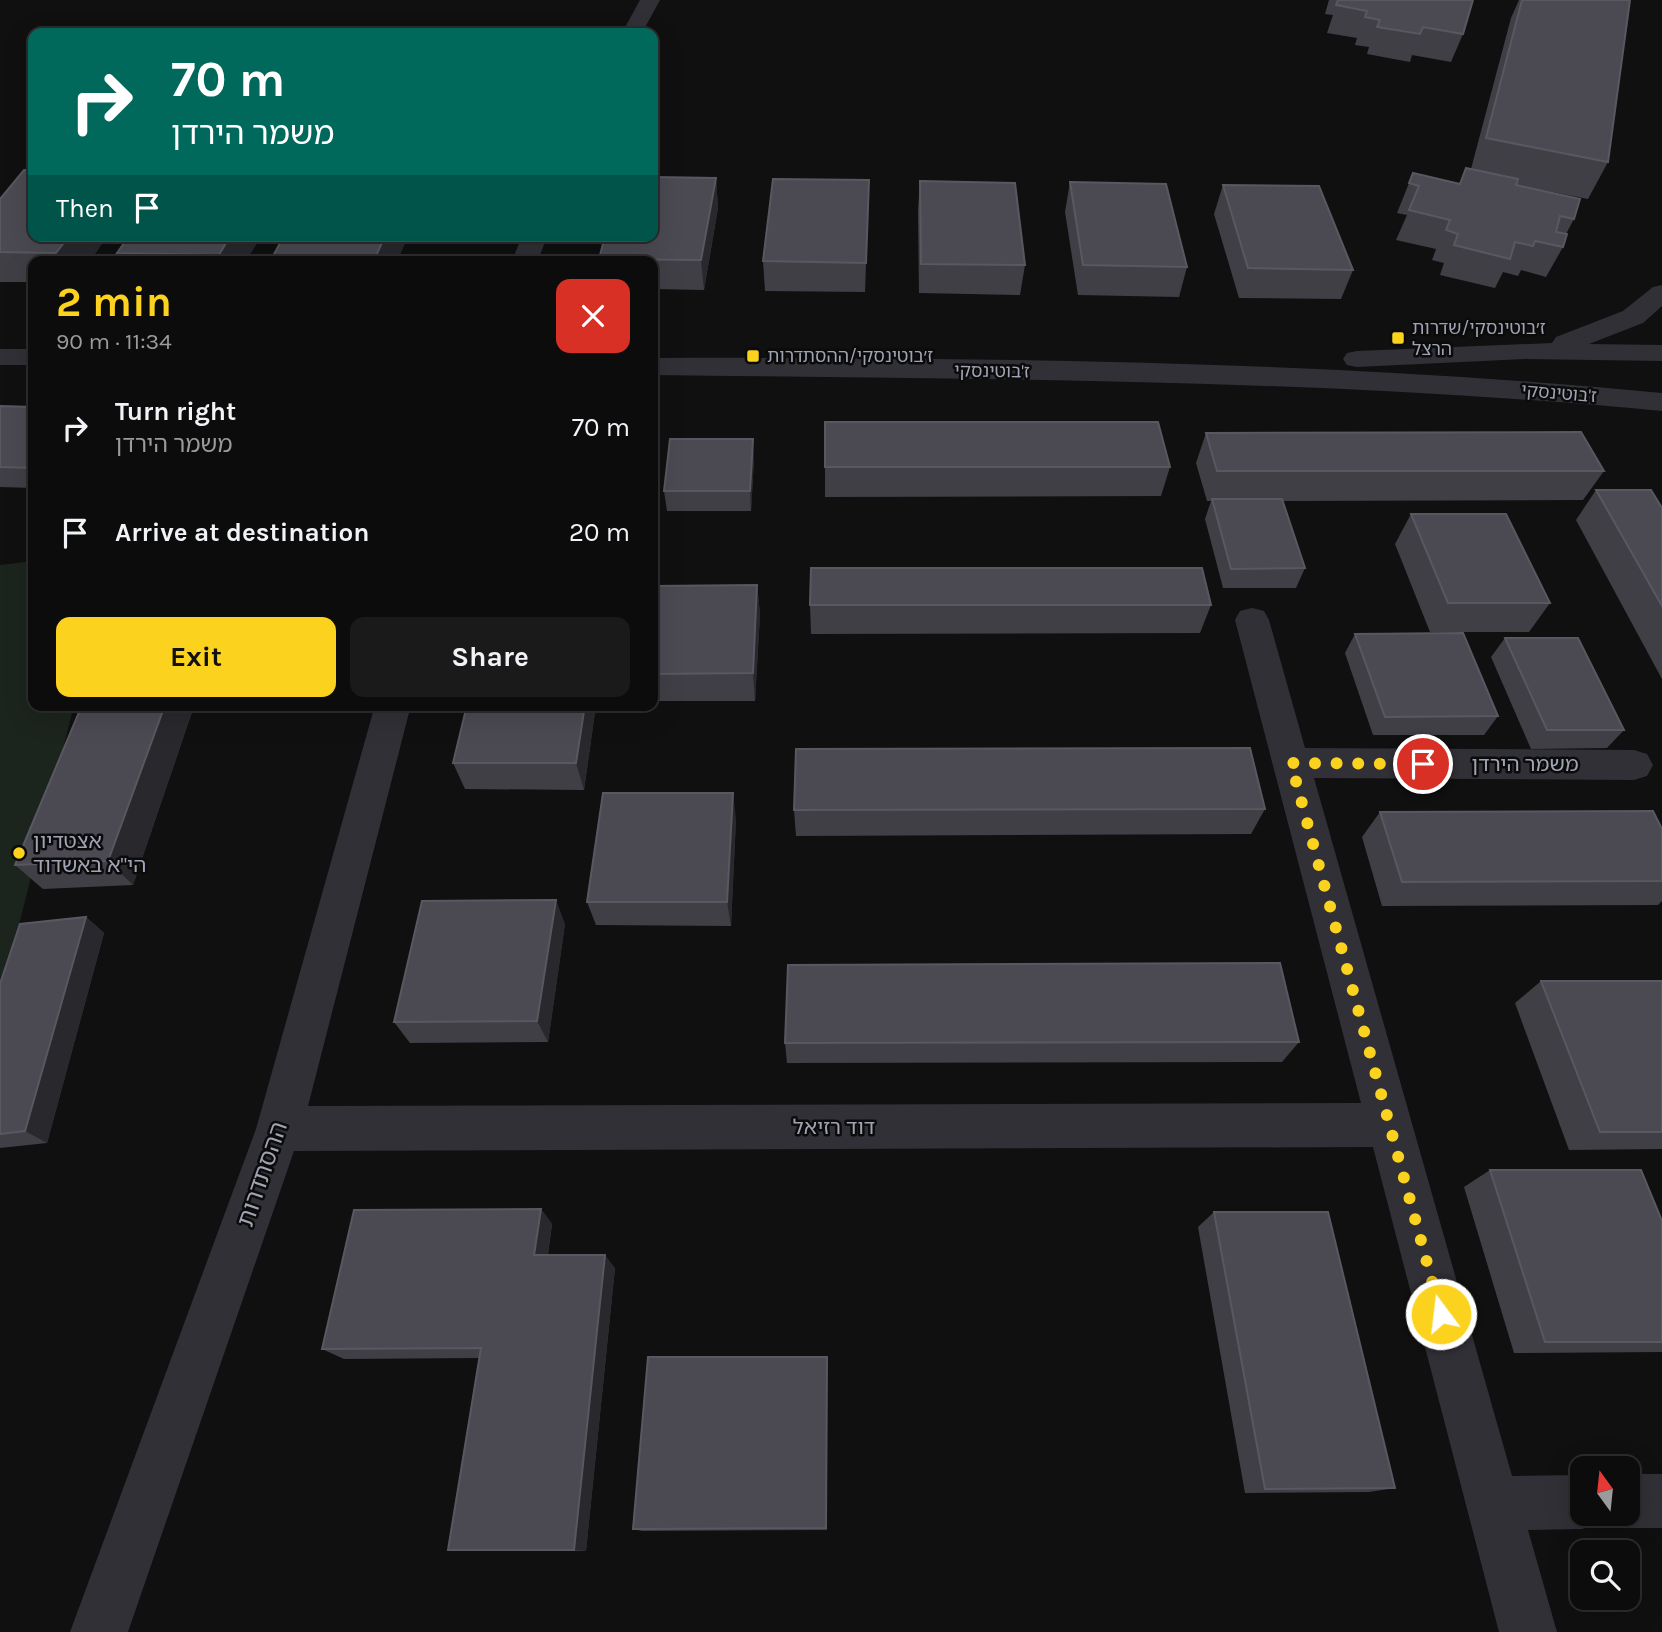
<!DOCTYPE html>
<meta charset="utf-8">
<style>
:root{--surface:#0c0c0d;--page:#1a1a1b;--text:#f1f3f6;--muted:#9a9b9d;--line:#2c2c2e;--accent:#fbd21d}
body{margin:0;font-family:Karla,"Noto Sans Hebrew",sans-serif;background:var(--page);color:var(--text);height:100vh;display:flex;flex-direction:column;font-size:26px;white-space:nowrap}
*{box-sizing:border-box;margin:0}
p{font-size:23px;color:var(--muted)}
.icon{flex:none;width:38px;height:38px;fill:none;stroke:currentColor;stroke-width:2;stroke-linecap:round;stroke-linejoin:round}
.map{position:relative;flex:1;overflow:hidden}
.panel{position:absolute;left:28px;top:256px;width:630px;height:455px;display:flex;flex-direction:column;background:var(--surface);border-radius:14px;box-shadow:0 7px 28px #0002,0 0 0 2px var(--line)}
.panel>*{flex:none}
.banner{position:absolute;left:28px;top:28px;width:630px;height:214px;border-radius:14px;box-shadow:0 7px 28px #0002,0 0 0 2px var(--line);background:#00695c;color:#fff;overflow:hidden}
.needle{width:46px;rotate:345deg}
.tools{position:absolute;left:1570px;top:1456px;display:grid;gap:14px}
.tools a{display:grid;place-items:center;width:70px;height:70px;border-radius:14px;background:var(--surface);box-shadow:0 7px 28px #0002,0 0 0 2px var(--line);font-size:35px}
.pin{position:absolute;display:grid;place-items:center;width:60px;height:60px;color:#fff;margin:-30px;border:4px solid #fff;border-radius:50%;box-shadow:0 2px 7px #0007}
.me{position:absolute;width:77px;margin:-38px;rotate:345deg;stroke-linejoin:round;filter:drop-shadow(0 0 5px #0008)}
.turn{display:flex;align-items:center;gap:24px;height:147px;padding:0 28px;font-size:32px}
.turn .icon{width:91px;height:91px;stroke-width:2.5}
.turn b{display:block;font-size:49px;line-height:60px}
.then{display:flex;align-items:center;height:66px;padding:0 28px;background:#0003;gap:14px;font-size:26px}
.round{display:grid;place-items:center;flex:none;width:74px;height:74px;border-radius:14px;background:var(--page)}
.headline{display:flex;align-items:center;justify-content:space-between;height:119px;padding:0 28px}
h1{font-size:42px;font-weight:700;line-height:52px;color:var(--accent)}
.primary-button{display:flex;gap:14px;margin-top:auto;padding:14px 28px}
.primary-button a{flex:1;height:80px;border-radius:14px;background:var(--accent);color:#111;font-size:28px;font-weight:700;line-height:80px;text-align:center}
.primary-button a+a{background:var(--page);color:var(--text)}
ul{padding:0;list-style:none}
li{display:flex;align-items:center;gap:21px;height:105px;padding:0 28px}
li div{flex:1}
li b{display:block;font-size:26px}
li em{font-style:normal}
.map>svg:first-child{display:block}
.green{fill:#1c241e}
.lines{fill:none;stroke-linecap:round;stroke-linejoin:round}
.minor{fill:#303036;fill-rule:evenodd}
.wall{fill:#403f46}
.shaded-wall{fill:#29282c}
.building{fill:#4b4a52;stroke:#585861;stroke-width:2}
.route{stroke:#fbd21d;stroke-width:12;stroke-dasharray:0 21.6}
.poi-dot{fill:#fbd21d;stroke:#0b0b0c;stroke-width:2.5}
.labels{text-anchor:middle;stroke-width:5;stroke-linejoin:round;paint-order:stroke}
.far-poi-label{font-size:18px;fill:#a0a3b3;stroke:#0b0b0c;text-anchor:start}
.far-street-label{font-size:18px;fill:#a0a3b3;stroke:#0b0b0c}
.street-label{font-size:21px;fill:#a0a3b3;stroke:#0b0b0c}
.poi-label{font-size:21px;fill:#a0a3b3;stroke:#0b0b0c;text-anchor:start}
.near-street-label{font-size:24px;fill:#a0a3b3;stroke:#0b0b0c}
</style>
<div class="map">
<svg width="1662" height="1632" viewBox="0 0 1662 1632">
<rect width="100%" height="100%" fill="#101011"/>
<polygon class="green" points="33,561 33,705 74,705 0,1001 0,565"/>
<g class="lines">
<g class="minor">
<polygon points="640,0 660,0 642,33 622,33"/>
<polygon points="522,236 547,236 538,261 512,261"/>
<polygon points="1662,285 1662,306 1643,323 1589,344 1662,345 1662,361 1525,359 1357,367 1347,365 1343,359 1347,353 1357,351 1552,343 1556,337 1623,311 1653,287"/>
<rect x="0" y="349" width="33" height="16"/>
<path d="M653,358C989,357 1327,361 1662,393V411C1326,379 990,379 653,375Z"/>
<polygon points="1252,608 1264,611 1269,620 1305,748 1634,750 1647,754 1653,765 1647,776 1634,780 1314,778 1512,1476 1582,1475 1582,1514 1604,1514 1601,1521 1582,1529 1528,1530 1557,1632 1499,1632 1373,1147 294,1151 128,1632 70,1632 256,1129 375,705 411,705 308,1106 1361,1103 1235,620 1240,611"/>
<polygon points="1628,1474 1662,1474 1662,1528 1628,1528 1609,1520 1606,1514 1628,1514"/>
</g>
</g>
<g class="wall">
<polygon points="1329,0 1473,0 1463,34 1451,62 1412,55 1410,62 1367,54 1369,47 1355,45 1357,38 1327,33 1333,15 1325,14"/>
<polygon points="1519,0 1630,0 1608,162 1588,199 1516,185 1574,219 1566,234 1563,247 1546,277 1521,270 1518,276 1503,272 1495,288 1440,275 1444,263 1432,260 1436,249 1396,240 1407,215 1397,213 1413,173 1459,184 1471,169 1511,18"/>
<polygon points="716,178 718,208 704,290 653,289 653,261 599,261 599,259"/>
<polygon points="869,180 865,292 765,291 763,261"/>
<polygon points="920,181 1025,265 1020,295 919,293 918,210"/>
<polygon points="1070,182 1187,267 1179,297 1078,295 1065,212"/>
<polygon points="1223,185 1353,270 1341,299 1239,298 1214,214"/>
<polygon points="0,199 33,236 107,236 90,261 33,261 33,282 0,282"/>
<polygon points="129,236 261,236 246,261 121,261 117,253"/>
<polygon points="284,236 408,236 397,261 275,261 273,256"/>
<polygon points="0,406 33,407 33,488 0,487"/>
<polygon points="825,422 1170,467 1161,496 825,497"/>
<polygon points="1206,433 1604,471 1583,500 1282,501 1305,568 1296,588 1223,588 1205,519 1211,501 1207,501 1196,463"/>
<polygon points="754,459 751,511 667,511 664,491"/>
<polygon points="1596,490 1662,508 1662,679 1576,520"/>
<polygon points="1411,514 1550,603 1529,632 1430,632 1395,544"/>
<polygon points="757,585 760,614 755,701 653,701 653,586"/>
<polygon points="810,605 1211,605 1200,633 811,634"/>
<polygon points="1355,634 1498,716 1484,735 1373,735 1345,653"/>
<polygon points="1505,638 1624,730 1607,748 1531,749 1491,657"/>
<polygon points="596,705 584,790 465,789 453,763"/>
<polygon points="192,712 133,885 43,889 15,865"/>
<polygon points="1265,809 1251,834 796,836 794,810"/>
<polygon points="1380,812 1662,829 1662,901 1658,905 1382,906 1362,837"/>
<polygon points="736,819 731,926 596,925 587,902"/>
<polygon points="86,917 104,933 47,1143 0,1148 0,984"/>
<polygon points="565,924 548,1042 410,1043 394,1022"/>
<polygon points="1541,981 1662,981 1662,1149 1569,1150 1515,1003"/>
<polygon points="1299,1042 1282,1062 787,1063 785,1043"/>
<polygon points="1490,1170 1662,1221 1662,1352 1514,1353 1464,1187"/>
<polygon points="541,1209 552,1224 548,1255 615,1268 586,1551 466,1551 448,1550 479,1358 344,1359 322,1349"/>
<polygon points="1214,1212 1395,1488 1369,1492 1245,1493 1198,1227"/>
<polygon points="827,1357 827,1530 642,1531 633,1529"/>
</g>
<g class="shaded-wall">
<polygon points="716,178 718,208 704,290 701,260"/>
<polygon points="69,236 107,236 90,261 61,261 56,253"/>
<polygon points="230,236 261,236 246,261 221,261 219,255"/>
<polygon points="385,236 408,236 397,261 375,261 375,258"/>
<polygon points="753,439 754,459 751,511 750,491"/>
<polygon points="757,585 760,614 755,701 753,673"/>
<polygon points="165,705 187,705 192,712 133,885 108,861"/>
<polygon points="585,705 596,705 584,790 576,763"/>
<polygon points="733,793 736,819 731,926 727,902"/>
<polygon points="556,900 565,924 548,1042 537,1021"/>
<polygon points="86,917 104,933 47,1143 25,1131"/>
<polygon points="541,1209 552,1224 546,1268 534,1255"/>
<polygon points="605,1255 615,1268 586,1551 574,1550"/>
</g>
<g class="building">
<polygon points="1338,0 1473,0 1463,34 1423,27 1420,34 1377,27 1380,20 1365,17 1367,11 1336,5"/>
<polygon points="1522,0 1630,0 1608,162 1486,138"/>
<polygon points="1466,168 1518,179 1516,185 1580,199 1574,219 1560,216 1556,232 1567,234 1563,247 1535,241 1533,246 1515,242 1510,259 1454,245 1458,234 1446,230 1450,220 1409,210 1419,186 1409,183 1413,173 1460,184"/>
<polygon points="24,170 33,171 33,236 69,236 56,253 0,252 0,199"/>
<polygon points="653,177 716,178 701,260 599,259 605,236 653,236"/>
<polygon points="773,179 869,180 866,263 763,261"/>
<polygon points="920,181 1015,183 1025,265 921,264"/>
<polygon points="1070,182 1166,184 1187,267 1083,265"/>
<polygon points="1223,185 1319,186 1353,270 1248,268"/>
<polygon points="129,236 230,236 219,255 117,253"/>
<polygon points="284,236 385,236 375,258 273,256"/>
<polygon points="0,406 33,407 33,468 0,467"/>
<polygon points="825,422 1158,422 1170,467 825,467"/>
<polygon points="1581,432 1604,471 1217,471 1206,433"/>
<polygon points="670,439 753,439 750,491 664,491"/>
<polygon points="1596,490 1651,490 1662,508 1662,606"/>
<polygon points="1212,499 1282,499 1305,568 1231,569"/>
<polygon points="1411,514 1506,514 1550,603 1448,603"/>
<polygon points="811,568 1202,568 1211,605 810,605"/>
<polygon points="757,585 753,673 653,674 653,586"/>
<polygon points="1463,633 1498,716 1385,717 1355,634"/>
<polygon points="1505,638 1578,638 1624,730 1547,730"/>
<polygon points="82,705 165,705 108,861 15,865"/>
<polygon points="467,705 585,705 576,763 453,763"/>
<polygon points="1250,748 1265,809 794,810 796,749"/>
<polygon points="603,793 733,793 727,902 587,902"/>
<polygon points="1653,811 1662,829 1662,881 1402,882 1380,812"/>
<polygon points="556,900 537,1021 394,1022 422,901"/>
<polygon points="86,917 25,1131 0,1134 0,984 20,924"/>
<polygon points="1280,963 1299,1042 785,1043 788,965"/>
<polygon points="1541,981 1662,981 1662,1132 1600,1132"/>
<polygon points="1490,1170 1641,1170 1662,1221 1662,1342 1545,1342"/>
<polygon points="541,1209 534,1255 605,1255 574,1550 448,1550 481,1348 322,1349 354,1210"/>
<polygon points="1214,1212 1328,1212 1395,1488 1265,1489"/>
<polygon points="648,1357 827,1357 826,1528 633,1529"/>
</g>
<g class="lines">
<polyline class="route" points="1423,764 1291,763 1441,1314"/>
</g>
<g class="poi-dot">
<rect x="1391" y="331" width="14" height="14" rx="3.5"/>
<rect x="746" y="349" width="14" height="14" rx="3.5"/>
<circle cx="19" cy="853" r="7"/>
</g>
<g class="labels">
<g class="far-poi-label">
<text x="1412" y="334">ז׳בוטינסקי/שדרות<tspan x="1412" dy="21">הרצל</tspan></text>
<text x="767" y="362">ז׳בוטינסקי/ההסתדרות</text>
</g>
<g class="far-street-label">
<text transform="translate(992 371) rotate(1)" y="6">ז'בוטינסקי</text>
<text transform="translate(1559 393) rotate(5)" y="6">ז'בוטינסקי</text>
</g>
<g class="street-label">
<text x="1525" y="771">משמר הירדן</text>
<text x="834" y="1134">דוד רזיאל</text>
</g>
<g class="poi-label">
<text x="33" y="848">אצטדיון<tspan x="33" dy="24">הי"א באשדוד</tspan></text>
</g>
<g class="near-street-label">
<text transform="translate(262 1174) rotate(-71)" y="8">ההסתדרות</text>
</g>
</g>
</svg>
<div class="tools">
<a><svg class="needle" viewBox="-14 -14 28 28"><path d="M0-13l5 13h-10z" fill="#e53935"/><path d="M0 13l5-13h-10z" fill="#9a9b9d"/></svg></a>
<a><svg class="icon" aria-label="search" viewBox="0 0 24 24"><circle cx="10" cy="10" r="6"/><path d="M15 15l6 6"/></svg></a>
</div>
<div class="pin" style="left:1423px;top:764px;background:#d93025"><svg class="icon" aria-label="arrive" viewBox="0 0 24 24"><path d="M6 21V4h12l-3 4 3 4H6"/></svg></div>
<svg class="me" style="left:1441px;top:1314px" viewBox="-20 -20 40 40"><circle r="17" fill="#fbd21d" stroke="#fff" stroke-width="3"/><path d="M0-11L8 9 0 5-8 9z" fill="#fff"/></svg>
<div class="banner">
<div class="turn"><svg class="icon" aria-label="right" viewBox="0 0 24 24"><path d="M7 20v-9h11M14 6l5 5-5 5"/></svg><div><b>70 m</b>משמר הירדן</div></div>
<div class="then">Then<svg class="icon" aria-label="arrive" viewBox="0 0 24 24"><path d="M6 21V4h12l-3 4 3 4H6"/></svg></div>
</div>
<section class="panel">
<div class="headline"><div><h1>2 min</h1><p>90 m · 11:34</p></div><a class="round" style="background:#d93025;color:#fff"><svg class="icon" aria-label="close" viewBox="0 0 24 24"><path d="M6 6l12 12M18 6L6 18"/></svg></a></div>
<ul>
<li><svg class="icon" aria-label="right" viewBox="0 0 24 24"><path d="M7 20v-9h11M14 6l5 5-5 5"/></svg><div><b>Turn right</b><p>משמר הירדן</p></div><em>70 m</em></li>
<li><svg class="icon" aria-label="arrive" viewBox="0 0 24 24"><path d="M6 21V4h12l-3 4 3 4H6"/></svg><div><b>Arrive at destination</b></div><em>20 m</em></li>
</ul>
<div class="primary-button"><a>Exit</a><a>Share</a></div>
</section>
</div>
